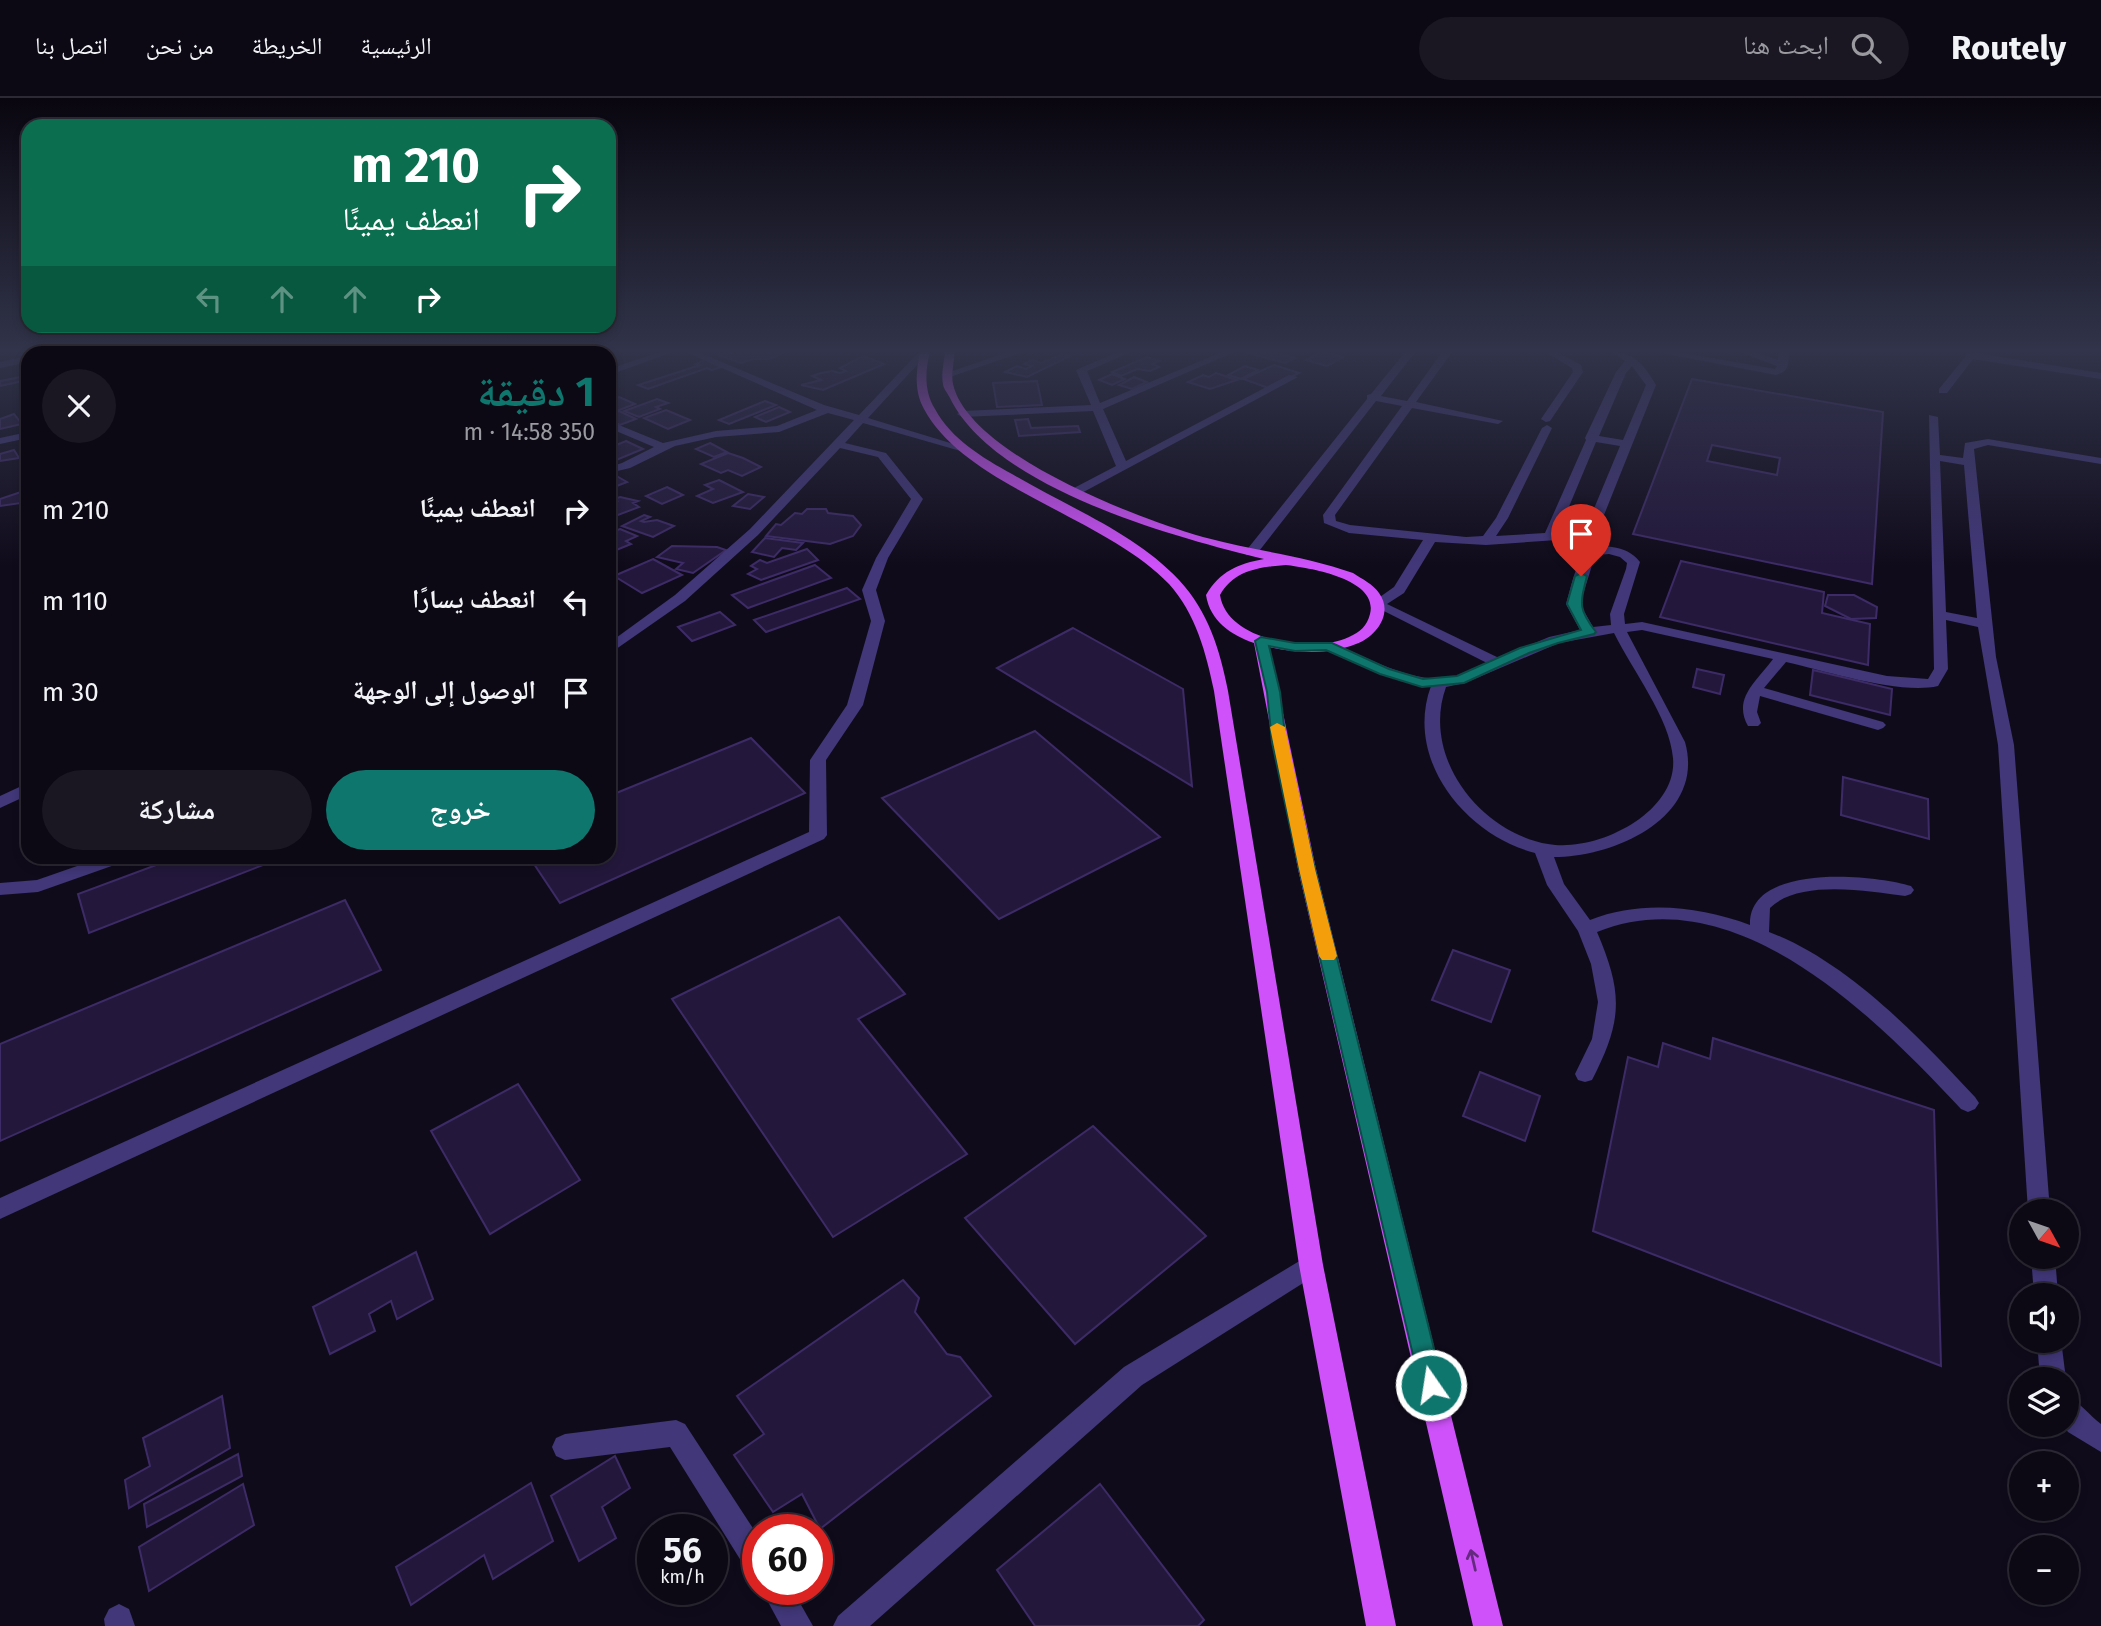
<!DOCTYPE html>
<html lang="ar">
<meta charset="utf-8">
<style>
:root{--surface:#0c0814;--page:#1a1622;--text:#f1f3f6;--muted:#9a9aa0;--line:#2c2934;--accent:#0f766e}
body{margin:0;font-family:"Fira Sans","Noto Naskh Arabic",sans-serif;background:var(--page);color:var(--text);direction:rtl;height:100vh;display:flex;flex-direction:column;font-size:26px;white-space:nowrap}
*{box-sizing:border-box;margin:0}
p{font-size:23px;color:var(--muted)}
.icon{flex:none;width:38px;height:38px;fill:none;stroke:currentColor;stroke-width:2;stroke-linecap:round;stroke-linejoin:round}
.map{position:relative;flex:1;overflow:hidden;direction:ltr}
.sheet{position:absolute;left:21px;top:248px;width:595px;height:518px;display:flex;flex-direction:column;background:var(--surface);border-radius:21px;box-shadow:0 4px 10px #0003,0 0 0 2px var(--line);direction:rtl}
.sheet>*{flex:none}
.hud{position:absolute;left:21px;top:21px;width:595px;height:214px;border-radius:21px;box-shadow:0 4px 10px #0003,0 0 0 2px var(--line);direction:rtl;background:#0b6e4f;color:#fff;overflow:hidden}
.needle{width:46px;rotate:130deg}
.fabs{position:absolute;left:2009px;top:1101px;display:grid;gap:14px}
.fabs a{display:grid;place-items:center;width:70px;height:70px;border-radius:50%;background:var(--surface);box-shadow:0 4px 10px #0003,0 0 0 2px var(--line);font-size:35px}
.speed{position:absolute;left:637px;top:1416px;display:flex;gap:14px;font-size:35px;font-weight:700;text-align:center}
.speed>*{display:grid;place-content:center;width:91px;height:91px;border-radius:50%;background:var(--surface);box-shadow:0 4px 10px #0003,0 0 0 2px var(--line);line-height:1}
.speed small{font-size:18px;font-weight:400}
.speed .limit{border:10px solid #d22;background:#fff;color:#111}
.pin{position:absolute;display:grid;place-items:center;width:60px;height:60px;color:#fff;margin:-72px -30px;border-radius:50% 50% 50% 0;rotate:-45deg;box-shadow:0 0 7px #0007}
.pin .icon{rotate:45deg}
.me{position:absolute;width:77px;margin:-38px;rotate:347deg;stroke-linejoin:round;filter:drop-shadow(0 0 5px #0008)}
.turn{display:flex;align-items:center;gap:24px;height:147px;padding:0 21px;font-size:32px}
.turn .icon{width:91px;height:91px;stroke-width:2.5}
.turn b{display:block;font-size:49px;line-height:60px}
.lanes{display:flex;align-items:center;height:66px;padding:0 21px;background:#0003;justify-content:center;gap:35px;direction:ltr}
.lanes .off{opacity:.35}
.round{display:grid;place-items:center;flex:none;width:74px;height:74px;border-radius:37px;background:var(--page)}
.overview{display:flex;align-items:center;justify-content:space-between;height:119px;padding:0 21px}
h1{font-size:42px;font-weight:700;line-height:52px;color:var(--accent)}
.action{display:flex;gap:14px;margin-top:auto;padding:14px 21px}
.action a{flex:1;height:80px;border-radius:42px;background:var(--accent);color:#fff;font-size:28px;font-weight:700;line-height:80px;text-align:center}
.action a+a{background:var(--page);color:var(--text)}
ul{padding:0;list-style:none}
li{display:flex;align-items:center;gap:21px;height:91px;padding:0 21px}
li div{flex:1}
li b{display:block;font-size:26px}
li em{font-style:normal}
header{display:flex;align-items:center;gap:42px;box-sizing:border-box;height:98px;padding:0 35px;background:var(--surface);border-bottom:2px solid var(--line)}
header strong{font-size:33px}
nav{display:flex;gap:38px;margin-inline-start:auto;font-size:24px}
.search{width:490px;height:63px;background:var(--page);display:flex;align-items:center;gap:18px;box-sizing:border-box;padding:0 24px;border-radius:38px;color:var(--muted);font-size:26px}
.map>svg:first-child{display:block}
.building{fill:#23183b;stroke:#3d2b67;stroke-width:2;fill-rule:evenodd}
.lines{fill:none;stroke-linecap:round;stroke-linejoin:round}
.minor{fill:#413779;fill-rule:evenodd}
.major{fill:#ce51fa;fill-rule:evenodd}
.oneway{stroke:#652a7f}
.route{fill:#0f766e;stroke:#0a4d48;stroke-width:2}
.slow{fill:#f59e0b}
</style>
<header>
<strong>Routely</strong>
<div class="search"><svg class="icon" aria-label="search" viewBox="0 0 24 24"><circle cx="10" cy="10" r="6"/><path d="M15 15l6 6"/></svg>ابحث هنا</div>
<nav><a>الرئيسية</a><a>الخريطة</a><a>من نحن</a><a>اتصل بنا</a></nav>
</header>
<div class="map">
<svg width="2101" height="1528" viewBox="0 0 2101 1528">
<rect width="100%" height="100%" fill="#100b1b"/>
<g class="building">
<polygon points="726,254 785,254 769,261 752,261 741,265 718,257"/>
<polygon points="1245,254 1273,254 1295,260 1285,265"/>
<polygon points="1321,254 1325,254 1343,259 1327,268 1306,262"/>
<polygon points="1063,256 1070,258 1027,279 1005,274 1017,268 1026,271 1032,268 1024,266 1032,262 1041,265"/>
<polygon points="863,258 884,266 823,292 801,287 821,282 812,278 821,275 832,273 840,275 846,273 840,270"/>
<polygon points="1147,259 1159,263 1152,266 1159,269 1150,273 1137,271 1121,278 1112,274"/>
<polygon points="705,262 721,269 712,272 707,270 648,291 638,287 700,267 696,266"/>
<polygon points="1274,267 1299,275 1268,290 1243,281"/>
<polygon points="1245,268 1258,272 1241,281 1228,277"/>
<polygon points="1216,275 1237,282 1210,291 1188,284 1203,277 1209,279"/>
<polygon points="1112,276 1125,281 1112,287 1099,282"/>
<polygon points="25,278 28,282 0,288 0,283"/>
<polygon points="1134,279 1147,284 1132,291 1119,287"/>
<path d="M1692,281L1883,314L1872,486L1633,436ZM1712,347L1780,360L1777,377L1707,363Z"/>
<polygon points="1037,283 1042,307 997,309 993,285"/>
<polygon points="619,299 635,306 609,316 609,303"/>
<polygon points="657,301 668,305 656,309 660,311 639,319 624,313"/>
<polygon points="765,303 776,307 729,326 719,322"/>
<polygon points="779,309 790,314 766,324 755,319"/>
<polygon points="666,312 690,322 668,331 644,320"/>
<polygon points="619,313 636,321 620,327 609,322 609,317"/>
<polygon points="14,316 22,326 0,331 0,321"/>
<polygon points="1028,321 1031,330 1078,328 1080,334 1019,338 1015,322"/>
<polygon points="626,343 643,351 609,365 609,350"/>
<polygon points="710,345 727,354 714,359 696,351"/>
<polygon points="14,352 19,360 0,363 0,356"/>
<polygon points="728,355 743,360 761,369 742,378 728,372 721,375 701,366"/>
<polygon points="613,376 627,384 609,391 609,378"/>
<polygon points="719,382 743,394 713,405 697,398 713,391 705,387"/>
<polygon points="667,389 683,397 662,406 646,398"/>
<polygon points="24,393 28,397 28,404 0,408 0,401"/>
<polygon points="748,396 764,399 750,411 733,408"/>
<polygon points="620,399 638,403 633,405 639,409 618,417 609,413 609,402 614,404 617,403 614,401"/>
<polygon points="807,411 826,411 828,415 853,418 861,427 853,438 830,446 766,438 776,426 781,427 795,415 802,416"/>
<polygon points="644,417 650,419 641,423 644,424 657,422 674,428 653,439 622,428"/>
<polygon points="620,431 637,438 626,443 631,446 609,455 609,435"/>
<polygon points="765,440 803,445 796,452 782,450 774,459 752,454"/>
<polygon points="672,448 717,449 726,452 693,475 676,471 683,465 657,459"/>
<polygon points="807,451 818,462 761,482 748,476 757,471 751,468 760,462 767,465"/>
<polygon points="653,461 682,477 642,495 614,478"/>
<polygon points="1681,463 1824,494 1822,515 1870,526 1868,567 1660,519"/>
<polygon points="815,467 831,480 748,510 732,497"/>
<polygon points="847,490 860,501 766,534 754,522"/>
<polygon points="1828,497 1854,497 1877,509 1876,520 1851,521 1825,508"/>
<polygon points="720,514 735,527 692,543 678,529"/>
<polygon points="1073,530 1183,591 1192,688 997,570"/>
<polygon points="1697,571 1724,577 1720,596 1693,589"/>
<polygon points="1813,572 1892,591 1890,617 1810,597"/>
<polygon points="1035,633 1160,739 999,821 882,700"/>
<polygon points="751,640 805,695 560,805 530,760 609,760 609,698"/>
<polygon points="1843,679 1928,701 1929,741 1841,717"/>
<polygon points="175,760 281,760 89,835 78,796"/>
<polygon points="345,802 381,872 0,1043 0,946"/>
<polygon points="839,819 905,896 858,921 967,1056 833,1139 672,901"/>
<polygon points="1453,852 1510,872 1491,924 1432,902"/>
<polygon points="1713,940 1934,1012 1941,1268 1593,1133 1628,959 1658,969 1663,945 1710,961"/>
<polygon points="1480,974 1540,998 1525,1043 1463,1018"/>
<polygon points="518,986 580,1082 490,1136 431,1033"/>
<polygon points="1093,1028 1206,1138 1075,1246 965,1120"/>
<polygon points="416,1154 433,1201 397,1221 391,1203 369,1216 375,1233 330,1256 313,1209"/>
<polygon points="903,1182 919,1200 915,1214 947,1256 960,1259 991,1298 820,1431 802,1396 773,1414 734,1357 764,1336 737,1298"/>
<polygon points="222,1298 230,1350 129,1410 125,1382 150,1368 143,1340"/>
<polygon points="238,1356 242,1378 147,1429 144,1406"/>
<polygon points="615,1358 630,1390 602,1409 616,1440 579,1463 551,1398"/>
<polygon points="531,1385 553,1443 493,1481 484,1457 411,1507 396,1469"/>
<polygon points="243,1386 254,1427 149,1493 139,1449"/>
<polygon points="1100,1386 1204,1522 1198,1528 1035,1528 997,1472"/>
</g>
<g class="lines">
<g class="minor">
<polygon points="55,254 71,254 52,256"/>
<polygon points="267,254 277,254 279,256 268,256"/>
<polygon points="388,254 403,254 385,256"/>
<polygon points="660,254 673,254 609,277 609,271"/>
<polygon points="686,254 698,254 824,307 859,317 919,254 929,254 868,320 970,351 964,354 863,325 845,345 886,355 923,401 888,460 876,492 885,523 863,607 826,662 827,737 824,741 0,1121 0,1100 809,734 810,662 847,607 871,523 862,492 876,460 911,401 878,359 840,350 758,437 685,503 609,556 609,545 675,497 750,431 854,322 828,315 779,334 716,339 675,348 630,370 609,375 609,369 622,365 654,349 609,330 609,323 663,345 716,333 777,328 817,312"/>
<polygon points="1008,254 1022,254 950,279 941,277"/>
<polygon points="1118,254 1131,254 1087,273 1100,305 1222,254 1234,254 1103,311 1126,363 1289,277 1298,279 1076,398 1072,397 1072,391 1116,368 1093,313 962,319 957,316 962,313 1091,307 1076,272"/>
<path d="M1405,254H1415L1381,298L1407,303L1442,254H1452L1416,304L1503,323L1498,326L1412,310L1335,417L1336,423L1350,427L1466,439L1483,438L1496,420L1542,330L1547,327L1552,330L1508,420L1496,438L1545,435L1586,342L1585,340L1616,274L1625,263L1613,254C1635,254 1646,270 1656,287L1600,427L1587,440L1486,447L1435,444L1404,495L1387,506L1499,560L1549,539L1580,532L1566,506C1574,481 1577,443 1612,449C1624,451 1632,454 1640,464L1624,516L1625,526L1642,524L1887,578L1928,581L1934,571L1929,317L1938,319L1940,357L1963,360L1965,345L1988,341L2101,360V366L1988,347L1974,351L1996,559L2014,647L2050,1113H2028L1998,647L1978,529L1946,522L1948,571L1938,588C1900,597 1826,573 1786,564L1764,590L1883,624L1886,627L1883,630L1878,632L1760,598L1757,614L1761,625L1758,628H1748C1732,600 1758,582 1773,561L1642,532L1627,534L1685,644C1706,719 1615,759 1554,759L1564,786L1590,822C1641,802 1699,808 1750,827C1748,765 1872,776 1911,788L1914,792L1911,796L1905,798C1868,793 1799,781 1770,810L1769,834C1848,864 1919,939 1975,999L1979,1005L1975,1011L1968,1014L1961,1011C1875,919 1736,778 1597,834C1623,895 1623,922 1592,982L1585,984L1578,982L1575,976L1592,941L1598,904L1591,866L1578,833L1547,787L1535,755C1465,737 1404,661 1431,588L1400,583L1321,548L1323,545H1333C1369,560 1416,589 1457,578C1467,575 1477,570 1487,565L1370,506L1394,489L1423,442L1349,435L1324,425L1323,417L1402,308L1376,303L1256,457H1246L1245,454L1367,301V297L1371,296ZM1632,268L1646,287L1623,342L1599,338L1626,275ZM1596,344L1620,348L1588,425L1580,433L1558,435ZM1940,363L1964,367L1977,520L1946,514ZM1609,456L1620,459L1627,465L1626,471L1610,516L1611,527L1593,529L1580,506L1594,461L1598,457ZM1614,535C1632,572 1670,620 1673,660C1678,715 1596,755 1548,746C1479,734 1421,658 1446,589L1465,585L1559,545Z"/>
<polygon points="1546,254 1557,254 1581,267 1583,274 1550,323 1546,324 1541,321 1573,274 1572,270"/>
<path d="M1657,254H1677L1775,271L1777,268L1740,254H1754L1778,262L1779,254H1789C1788,266 1790,273 1776,277Z"/>
<polygon points="1969,254 2101,275 2101,281 1973,261 1947,295 1939,295 1939,291"/>
<polygon points="28,258 28,264 0,270 0,264"/>
<polygon points="28,334 28,340 0,346 0,340"/>
<polygon points="28,685 28,697 0,710 0,698"/>
<polygon points="100,760 126,760 123,764 38,794 0,797 0,785 37,782"/>
<polygon points="1311,1156 1319,1159 1323,1167 1319,1175 1142,1287 870,1528 833,1528 838,1518 1124,1269"/>
<polygon points="2031,1158 2055,1158 2058,1197 2034,1197"/>
<polygon points="2037,1242 2061,1242 2066,1281 2040,1281"/>
<path d="M2067,1299C2080,1304 2089,1317 2101,1326V1354L2068,1334L2062,1326H2067Z"/>
<polygon points="676,1322 685,1326 758,1438 758,1478 748,1474 670,1349 565,1362 556,1358 552,1349 556,1340 565,1336"/>
<polygon points="761,1491 792,1491 813,1528 781,1528"/>
<polygon points="119,1506 129,1511 135,1528 105,1528 104,1521 109,1511"/>
</g>
<g class="major">
<path d="M920,254H930C925,273 924,293 935,311C951,341 983,360 1012,376C1067,409 1134,434 1179,482C1208,513 1220,552 1228,593L1323,1167L1396,1528H1366L1299,1167L1214,593C1206,555 1196,516 1169,486C1105,419 966,389 924,311C914,293 916,273 920,254Z"/>
<path d="M945,254H955C954,263 951,277 953,286C969,357 1143,423 1207,440C1255,453 1306,458 1353,475C1362,481 1373,486 1379,495C1394,515 1376,539 1356,546C1329,557 1297,555 1269,549L1316,771L1503,1528H1473L1298,771L1254,545C1231,537 1210,523 1206,497C1220,473 1238,466 1264,461C1173,439 994,390 950,300C948,296 943,290 943,286C941,277 944,263 945,254ZM1286,467C1310,470 1379,481 1370,516C1367,528 1360,534 1349,539C1313,556 1227,544 1220,497C1234,472 1260,469 1286,467Z"/>
</g>
</g>
<defs><path id="oneway-shaft" d="M-6 0H5M1.5-3L5.5 0L1.5 3" fill="none" stroke-width="1.6" stroke-linecap="round" stroke-linejoin="round" transform="scale(1.75)"/></defs>
<use class="oneway" href="#oneway-shaft" transform="translate(1473 1462) rotate(-103)"/>
<linearGradient id="sky" x2="0" y2="1"><stop stop-color="#09060f"/><stop offset="0.54" stop-color="#31344a"/><stop offset="1" stop-color="#31344a" stop-opacity="0"/></linearGradient>
<rect width="2101" height="468" fill="url(#sky)"/>
<path class="route" d="M1581,475L1587,478C1580,506 1578,511 1596,534L1594,536L1558,545L1529,555L1464,585L1422,589L1380,576L1326,552L1295,553L1269,548L1280,594L1286,644L1315,771L1443,1287L1439,1295L1431,1298L1423,1295L1420,1287L1299,771L1272,644L1267,594L1255,543L1261,539L1295,545H1332L1389,571L1423,581L1457,578L1520,550L1581,532L1567,506L1575,478Z"/>
<polygon class="slow" points="1277,625 1285,629 1315,771 1337,858 1334,862 1322,862 1319,858 1299,771 1270,629"/>
</svg>
<div class="fabs">
<a><svg class="needle" viewBox="-14 -14 28 28"><path d="M0-13l5 13h-10z" fill="#e53935"/><path d="M0 13l5-13h-10z" fill="#9a9aa0"/></svg></a>
<a><svg class="icon" aria-label="sound" viewBox="0 0 24 24"><path d="M4 9h4l5-4v14l-5-4H4zM17 9q2 3 0 6"/></svg></a>
<a><svg class="icon" aria-label="layers" viewBox="0 0 24 24"><path d="M12 4l9 5-9 5-9-5zM3 14l9 5 9-5"/></svg></a>
<a>+</a>
<a>−</a>
</div>
<div class="speed"><div>56<small>km/h</small></div><div class="limit">60</div></div>
<div class="pin" style="left:1581px;top:478px;background:#d93025"><svg class="icon" aria-label="arrive" viewBox="0 0 24 24"><path d="M6 21V4h12l-3 4 3 4H6"/></svg></div>
<svg class="me" style="left:1431px;top:1287px" viewBox="-20 -20 40 40"><circle r="17" fill="#0f766e" stroke="#fff" stroke-width="3"/><path d="M0-11L8 9 0 5-8 9z" fill="#fff"/></svg>
<div class="hud">
<div class="turn"><svg class="icon" aria-label="right" viewBox="0 0 24 24"><path d="M7 20v-9h11M14 6l5 5-5 5"/></svg><div><b>210 m</b>انعطف يمينًا</div></div>
<div class="lanes"><svg class="icon off" aria-label="left" viewBox="0 0 24 24"><path d="M17 20v-9H6M10 6l-5 5 5 5"/></svg><svg class="icon off" aria-label="ahead" viewBox="0 0 24 24"><path d="M12 20V5M6 11l6-6 6 6"/></svg><svg class="icon off" aria-label="ahead" viewBox="0 0 24 24"><path d="M12 20V5M6 11l6-6 6 6"/></svg><svg class="icon" aria-label="right" viewBox="0 0 24 24"><path d="M7 20v-9h11M14 6l5 5-5 5"/></svg></div>
</div>
<section class="sheet">
<div class="overview"><div><h1>1 دقيقة</h1><p>350 m · 14:58</p></div><a class="round"><svg class="icon" aria-label="close" viewBox="0 0 24 24"><path d="M6 6l12 12M18 6L6 18"/></svg></a></div>
<ul>
<li><svg class="icon" aria-label="right" viewBox="0 0 24 24"><path d="M7 20v-9h11M14 6l5 5-5 5"/></svg><div><b>انعطف يمينًا</b></div><em>210 m</em></li>
<li><svg class="icon" aria-label="left" viewBox="0 0 24 24"><path d="M17 20v-9H6M10 6l-5 5 5 5"/></svg><div><b>انعطف يسارًا</b></div><em>110 m</em></li>
<li><svg class="icon" aria-label="arrive" viewBox="0 0 24 24"><path d="M6 21V4h12l-3 4 3 4H6"/></svg><div><b>الوصول إلى الوجهة</b></div><em>30 m</em></li>
</ul>
<div class="action"><a>خروج</a><a>مشاركة</a></div>
</section>
</div>
